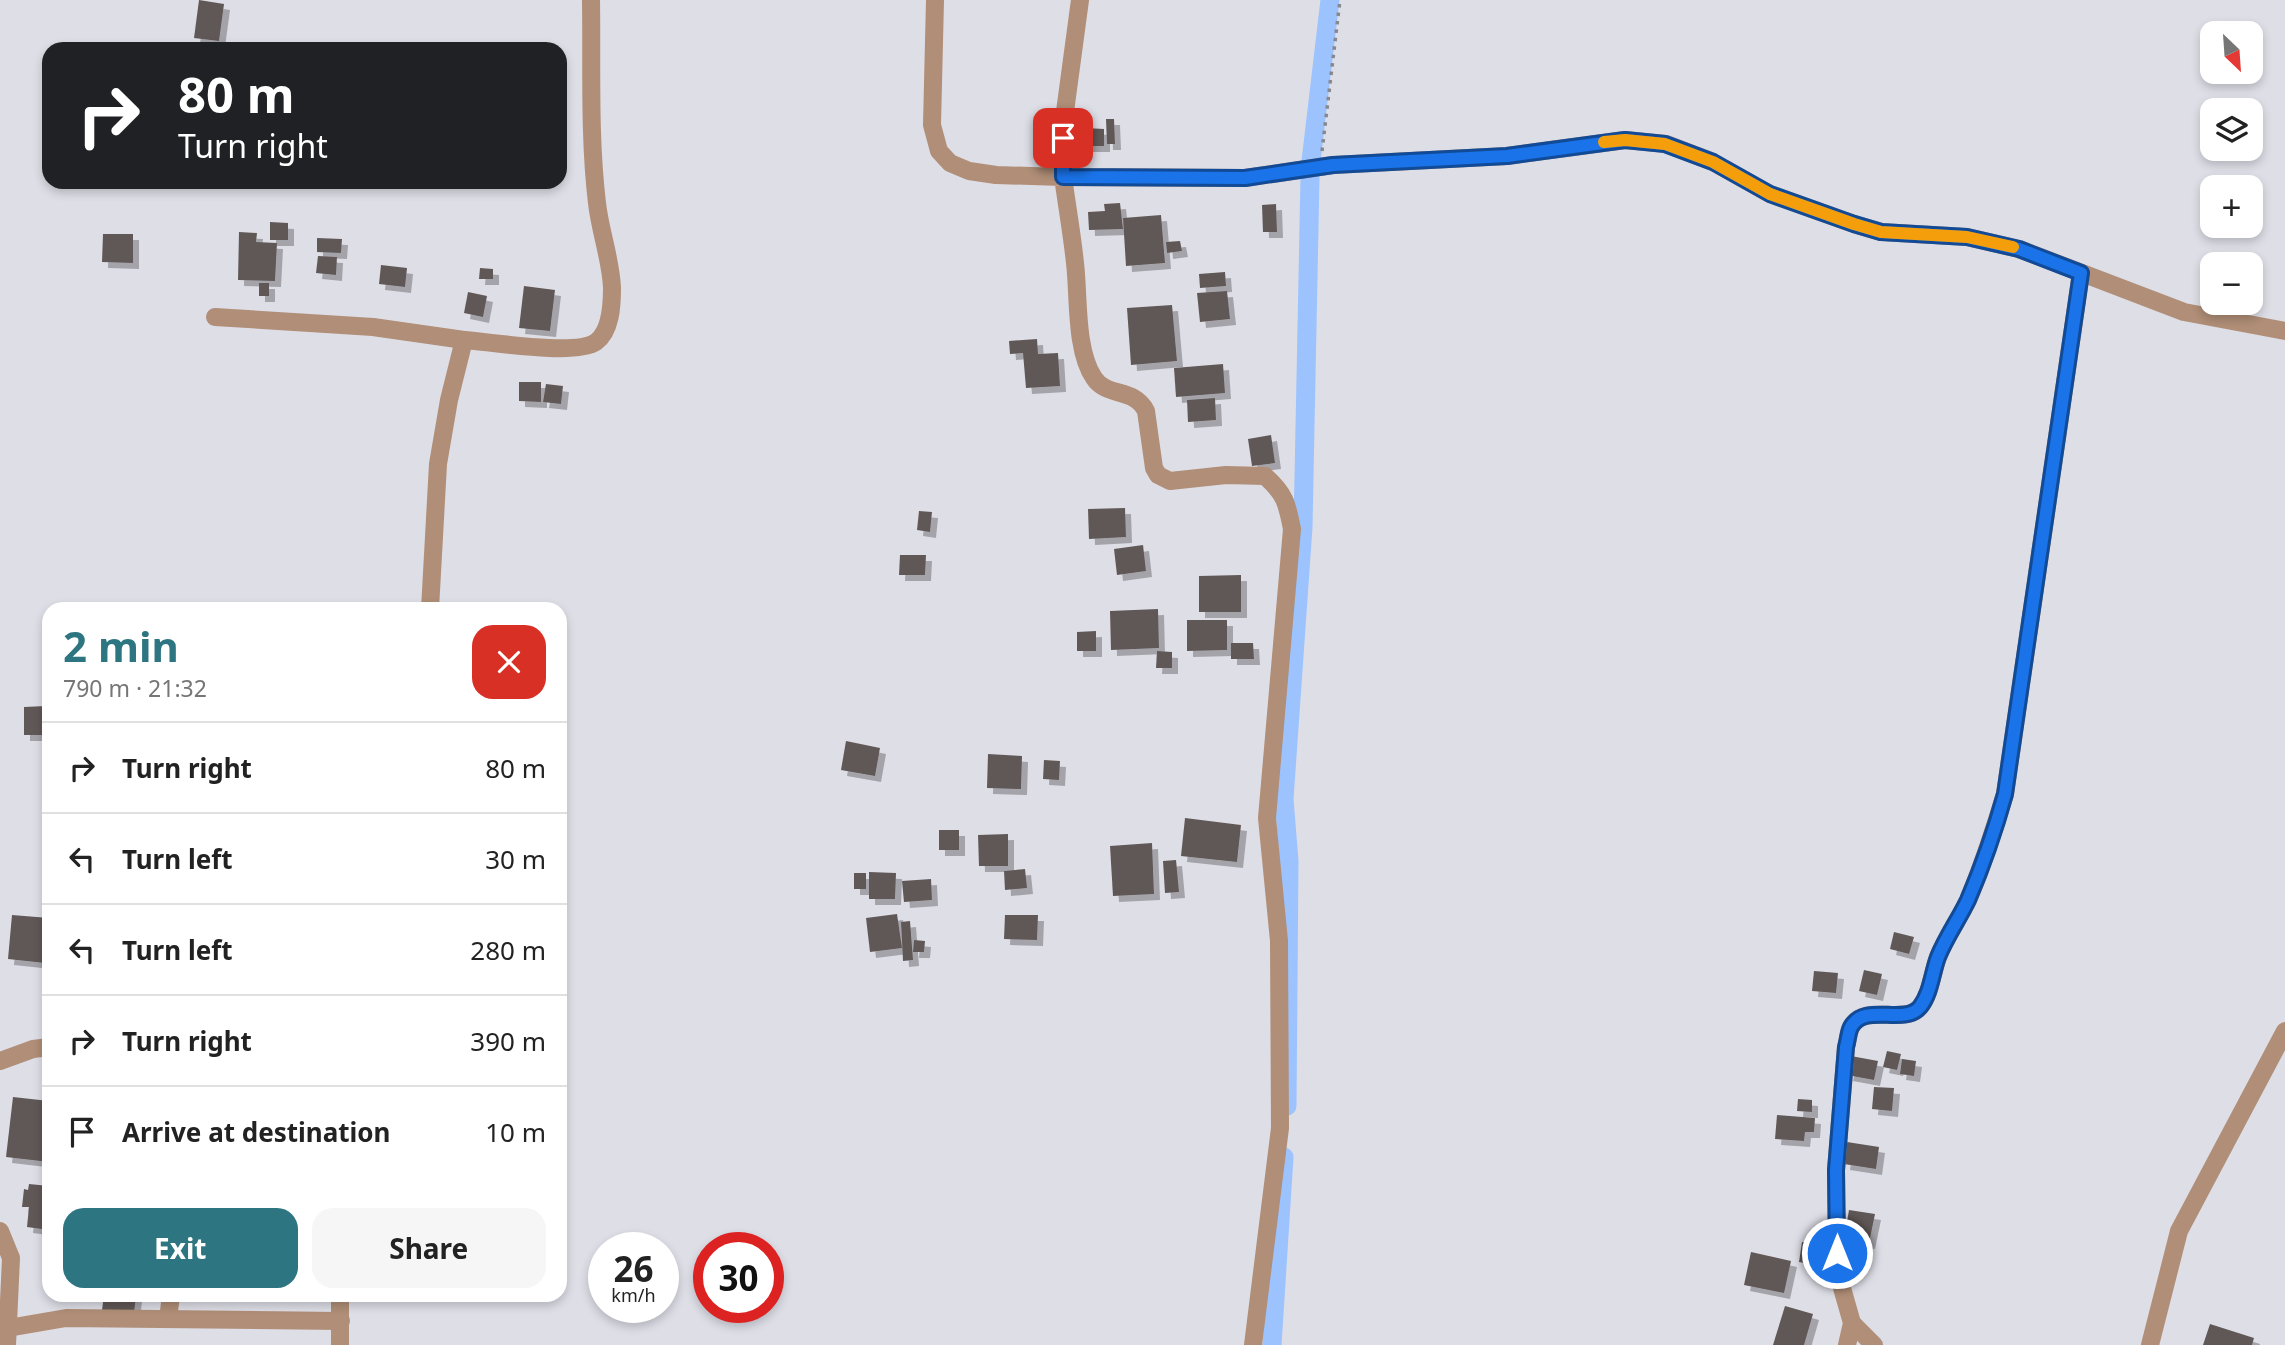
<!DOCTYPE html>
<meta charset="utf-8">
<style>
:root{--surface:#fff;--page:#f6f6f6;--text:#222;--muted:#767676;--line:#e0e0e0;--accent:#2d7580}
body{margin:0;font-family:"Noto Sans",sans-serif;background:var(--page);color:var(--text);height:100vh;display:flex;flex-direction:column;font-size:26px;white-space:nowrap}
*{box-sizing:border-box;margin:0}
p{font-size:23px;color:var(--muted)}
.icon{flex:none;width:38px;height:38px;fill:none;stroke:currentColor;stroke-width:2;stroke-linecap:round;stroke-linejoin:round}
.map{position:relative;flex:1;overflow:hidden}
.details{position:absolute;left:42px;top:602px;width:525px;height:700px;display:flex;flex-direction:column;background:var(--surface);border-radius:21px;box-shadow:0 4px 10px #0003}
.details>*{flex:none}
.top-card{position:absolute;left:42px;top:42px;width:525px;height:147px;border-radius:21px;box-shadow:0 4px 10px #0003;background:#202124;color:#fff;overflow:hidden}
.needle{width:46px;rotate:155deg}
.fabs{position:absolute;left:2200px;top:21px;display:grid;gap:14px}
.fabs a{display:grid;place-items:center;width:63px;height:63px;border-radius:14px;background:var(--surface);box-shadow:0 4px 10px #0003;font-size:35px}
.speed{position:absolute;left:588px;top:1232px;display:flex;gap:14px;font-size:35px;font-weight:700;text-align:center}
.speed>*{display:grid;place-content:center;width:91px;height:91px;border-radius:50%;background:var(--surface);box-shadow:0 4px 10px #0003;line-height:1}
.speed small{font-size:18px;font-weight:400}
.speed .limit{border:10px solid #d22;background:#fff;color:#111}
.pin{position:absolute;display:grid;place-items:center;width:60px;height:60px;color:#fff;margin:-30px;border-radius:14px;box-shadow:0 4px 10px #0006}
.me{position:absolute;width:77px;margin:-38px;rotate:0deg;stroke-linejoin:round;filter:drop-shadow(0 0 5px #0008)}
.turn{display:flex;align-items:center;gap:24px;height:147px;padding:0 21px;font-size:32px}
.turn .icon{width:91px;height:91px;stroke-width:2.5}
.turn b{display:block;font-size:49px;line-height:60px}
.round{display:grid;place-items:center;flex:none;width:74px;height:74px;border-radius:21px;background:var(--page)}
.summary{display:flex;align-items:center;justify-content:space-between;height:119px;padding:0 21px}
h1{font-size:42px;font-weight:700;line-height:52px;color:var(--accent)}
.button{display:flex;gap:14px;margin-top:auto;padding:14px 21px}
.button a{flex:1;height:80px;border-radius:21px;background:var(--accent);color:#fff;font-size:28px;font-weight:700;line-height:80px;text-align:center}
.button a+a{background:var(--page);color:var(--text)}
ul{padding:0;list-style:none}
li{display:flex;align-items:center;gap:21px;height:91px;padding:0 21px;border-top:2px solid var(--line)}
li div{flex:1}
li b{display:block;font-size:26px}
li em{font-style:normal}
.map>svg:first-child{display:block}
.lines{fill:none;stroke-linecap:round;stroke-linejoin:round}
.canal{stroke:#9cc3fe;stroke-width:19}
.building{fill:#615857;filter:url(#shadow)}
.path{stroke:#87878e;stroke-width:3.5;stroke-dasharray:3.5 5;stroke-linecap:butt}
.minor{stroke:#b08e77;stroke-width:18}
.route-casing{stroke:#114b97;stroke-width:18}
.route{stroke:#1a73e8;stroke-width:12}
.slow{stroke:#f59e0b;stroke-width:12}
</style>
<div class="map">
<svg width="2285" height="1345" viewBox="0 0 2285 1345">
<defs>
<filter id="shadow"><feDropShadow dx="6" dy="6" stdDeviation="0" flood-color="#0004"/></filter>
</defs>
<rect width="100%" height="100%" fill="#dedee7"/>
<g class="lines">
<g class="canal">
<polyline points="1311,161 1330,0"/>
<polyline points="1287,1106 1289,861 1284,799 1303,527 1310,177"/>
<polyline points="1272,1345 1284,1157"/>
</g>
</g>
<g class="building">
<polygon points="199,0 224,4 219,41 194,38"/>
<polygon points="1106,119 1114,119 1115,144 1107,144"/>
<polygon points="1077,120 1079,143 1067,144 1065,121"/>
<polygon points="1085,128 1104,129 1104,146 1084,146"/>
<polygon points="1120,203 1123,229 1089,230 1088,212 1105,211 1104,204"/>
<polygon points="1276,204 1277,232 1263,232 1262,205"/>
<polygon points="1161,215 1165,263 1126,266 1123,218"/>
<polygon points="270,222 288,223 288,240 270,240"/>
<polygon points="239,232 257,233 256,242 277,243 275,281 238,280"/>
<polygon points="103,234 133,234 133,263 102,262"/>
<polygon points="317,238 342,239 341,253 317,252"/>
<polygon points="1180,241 1182,251 1167,253 1166,242"/>
<polygon points="318,256 337,257 336,275 316,273"/>
<polygon points="381,265 407,268 405,287 379,284"/>
<polygon points="480,268 493,269 493,279 479,279"/>
<polygon points="1225,272 1226,286 1200,288 1199,274"/>
<rect x="259" y="283" width="10" height="13"/>
<polygon points="524,286 555,290 550,331 519,328"/>
<polygon points="1227,291 1230,319 1200,322 1197,293"/>
<polygon points="468,292 487,296 483,317 464,313"/>
<polygon points="1172,305 1177,361 1131,365 1127,308"/>
<polygon points="1037,339 1038,354 1058,353 1060,386 1026,388 1023,353 1010,354 1009,341"/>
<polygon points="1223,364 1225,393 1176,397 1174,368"/>
<polygon points="519,382 541,382 541,402 519,401"/>
<polygon points="546,384 563,386 561,404 543,402"/>
<polygon points="1215,398 1216,420 1188,422 1187,400"/>
<polygon points="1271,435 1275,463 1252,466 1248,439"/>
<polygon points="1125,508 1126,537 1089,539 1088,509"/>
<polygon points="919,511 932,512 930,532 917,530"/>
<polygon points="1143,545 1146,571 1117,575 1114,549"/>
<polygon points="900,555 926,555 925,575 899,575"/>
<polygon points="1241,575 1241,612 1199,612 1199,576"/>
<polygon points="1158,609 1159,648 1111,650 1110,611"/>
<polygon points="1187,620 1227,620 1227,650 1187,651"/>
<polygon points="1096,631 1096,651 1077,651 1077,632"/>
<polygon points="1231,643 1253,643 1254,659 1231,659"/>
<polygon points="1157,651 1172,652 1172,668 1156,668"/>
<polygon points="46,706 46,735 24,735 24,707"/>
<polygon points="846,741 880,748 875,776 841,770"/>
<polygon points="988,754 1022,756 1021,789 987,788"/>
<polygon points="1044,760 1060,761 1059,780 1043,779"/>
<polygon points="1185,818 1241,825 1237,862 1181,856"/>
<rect x="939" y="830" width="20" height="20"/>
<polygon points="1008,834 1008,866 979,866 978,835"/>
<polygon points="1152,843 1154,894 1113,896 1110,846"/>
<polygon points="1176,860 1179,892 1165,893 1163,861"/>
<polygon points="1025,869 1027,888 1005,890 1004,871"/>
<polygon points="869,872 896,873 895,899 869,899"/>
<rect x="854" y="873" width="12" height="16"/>
<polygon points="931,879 932,900 904,902 902,881"/>
<polygon points="897,914 902,948 870,952 866,918"/>
<polygon points="12,915 49,918 45,963 8,959"/>
<polygon points="1005,915 1038,915 1037,940 1004,939"/>
<polygon points="910,921 913,960 903,961 901,922"/>
<polygon points="1894,932 1914,937 1909,954 1890,949"/>
<polygon points="914,940 925,941 924,952 913,952"/>
<polygon points="1864,970 1882,974 1877,995 1859,991"/>
<polygon points="1814,971 1838,973 1836,993 1812,991"/>
<polygon points="1887,1051 1901,1054 1897,1070 1883,1067"/>
<polygon points="1851,1056 1878,1061 1874,1080 1847,1075"/>
<polygon points="1902,1059 1916,1061 1914,1076 1900,1074"/>
<polygon points="1874,1087 1894,1088 1892,1111 1872,1109"/>
<polygon points="13,1097 49,1101 49,1162 6,1157"/>
<polygon points="1798,1099 1812,1100 1812,1112 1797,1111"/>
<polygon points="1777,1115 1815,1118 1814,1132 1805,1132 1804,1141 1775,1139"/>
<polygon points="1847,1142 1879,1147 1876,1169 1844,1164"/>
<polygon points="29,1184 49,1186 49,1230 27,1227 29,1207 22,1207 24,1189 28,1190"/>
<polygon points="1849,1210 1875,1214 1869,1243 1844,1239"/>
<polygon points="1802,1242 1821,1245 1817,1265 1799,1262"/>
<polygon points="1751,1252 1791,1261 1784,1293 1744,1285"/>
<polygon points="104,1295 136,1295 134,1314 102,1310"/>
<polygon points="1785,1306 1813,1314 1804,1345 1773,1345"/>
<polygon points="2210,1324 2254,1338 2252,1345 2203,1345"/>
</g>
<g class="lines">
<polyline class="path" points="1322,151 1340,0"/>
<g class="minor">
<path d="M935,0L932,125L939,151L950,163L969,171L996,175L1063,177C1067,206 1072,234 1075,263C1079,296 1075,350 1094,378C1107,398 1134,387 1146,411L1154,468L1158,475L1170,481L1226,475L1265,476C1285,494 1287,503 1292,529L1267,818L1279,941L1280,1128L1253,1345"/>
<polyline points="1080,0 1064,119 1063,177 1245,178 1333,165 1507,156 1625,140 1666,144 1713,162 1770,194 1854,224 1881,232 1967,237 2019,249 2184,312 2285,331"/>
<polyline points="215,317 373,327 464,340"/>
<path d="M430,609L438,464L449,400L464,340C491,342 576,356 596,342C611,331 612,305 612,288C611,260 600,231 597,203C589,136 592,67 591,0"/>
<polyline points="0,1061 33,1049 49,1047"/>
<polyline points="0,1231 11,1258 7,1345"/>
<polyline points="168,1319 171,1295"/>
<polyline points="1852,1323 1874,1345"/>
<polyline points="8,1328 66,1318 341,1321"/>
<polyline points="340,1345 340,1295"/>
<path d="M1847,1345L1852,1323L1842,1288L1837,1253L1836,1170L1846,1047C1848,1041 1848,1033 1851,1027C1864,1002 1904,1026 1920,1007C1931,993 1932,973 1938,957C1946,937 1959,919 1968,900C1983,865 1994,830 2005,794L2081,273"/>
<polyline points="2150,1345 2179,1231 2285,1031"/>
</g>
</g>
<g class="lines">
<g class="route-casing">
<path id="route" d="M1063,138V177L1245,178L1333,165L1507,156L1625,140L1665,144L1713,162L1770,194L1854,224L1881,232L1967,237L2019,249L2081,273L2005,794C1995,830 1983,865 1968,900C1959,919 1946,937 1938,957C1932,973 1931,993 1920,1007C1904,1026 1865,1002 1851,1027C1848,1033 1848,1041 1846,1047L1836,1170L1837,1253"/>
</g>
<use href="#route" class="route"/>
<polyline class="slow" points="1604,142 1625,140 1665,144 1713,162 1770,194 1854,224 1881,232 1967,237 2013,247"/>
</g>
</svg>
<div class="fabs">
<a><svg class="needle" viewBox="-14 -14 28 28"><path d="M0-13l5 13h-10z" fill="#e53935"/><path d="M0 13l5-13h-10z" fill="#767676"/></svg></a>
<a><svg class="icon" aria-label="layers" viewBox="0 0 24 24"><path d="M12 4l9 5-9 5-9-5zM3 14l9 5 9-5"/></svg></a>
<a>+</a>
<a>−</a>
</div>
<div class="speed"><div>26<small>km/h</small></div><div class="limit">30</div></div>
<div class="pin" style="left:1063px;top:138px;background:#d93025"><svg class="icon" aria-label="arrive" viewBox="0 0 24 24"><path d="M6 21V4h12l-3 4 3 4H6"/></svg></div>
<svg class="me" style="left:1837px;top:1253px" viewBox="-20 -20 40 40"><circle r="17" fill="#1a73e8" stroke="#fff" stroke-width="3"/><path d="M0-11L8 9 0 5-8 9z" fill="#fff"/></svg>
<div class="top-card">
<div class="turn"><svg class="icon" aria-label="right" viewBox="0 0 24 24"><path d="M7 20v-9h11M14 6l5 5-5 5"/></svg><div><b>80 m</b>Turn right</div></div>
</div>
<section class="details">
<div class="summary"><div><h1>2 min</h1><p>790 m · 21:32</p></div><a class="round" style="background:#d93025;color:#fff"><svg class="icon" aria-label="close" viewBox="0 0 24 24"><path d="M6 6l12 12M18 6L6 18"/></svg></a></div>
<ul>
<li><svg class="icon" aria-label="right" viewBox="0 0 24 24"><path d="M7 20v-9h11M14 6l5 5-5 5"/></svg><div><b>Turn right</b></div><em>80 m</em></li>
<li><svg class="icon" aria-label="left" viewBox="0 0 24 24"><path d="M17 20v-9H6M10 6l-5 5 5 5"/></svg><div><b>Turn left</b></div><em>30 m</em></li>
<li><svg class="icon" aria-label="left" viewBox="0 0 24 24"><path d="M17 20v-9H6M10 6l-5 5 5 5"/></svg><div><b>Turn left</b></div><em>280 m</em></li>
<li><svg class="icon" aria-label="right" viewBox="0 0 24 24"><path d="M7 20v-9h11M14 6l5 5-5 5"/></svg><div><b>Turn right</b></div><em>390 m</em></li>
<li><svg class="icon" aria-label="arrive" viewBox="0 0 24 24"><path d="M6 21V4h12l-3 4 3 4H6"/></svg><div><b>Arrive at destination</b></div><em>10 m</em></li>
</ul>
<div class="button"><a>Exit</a><a>Share</a></div>
</section>
</div>
